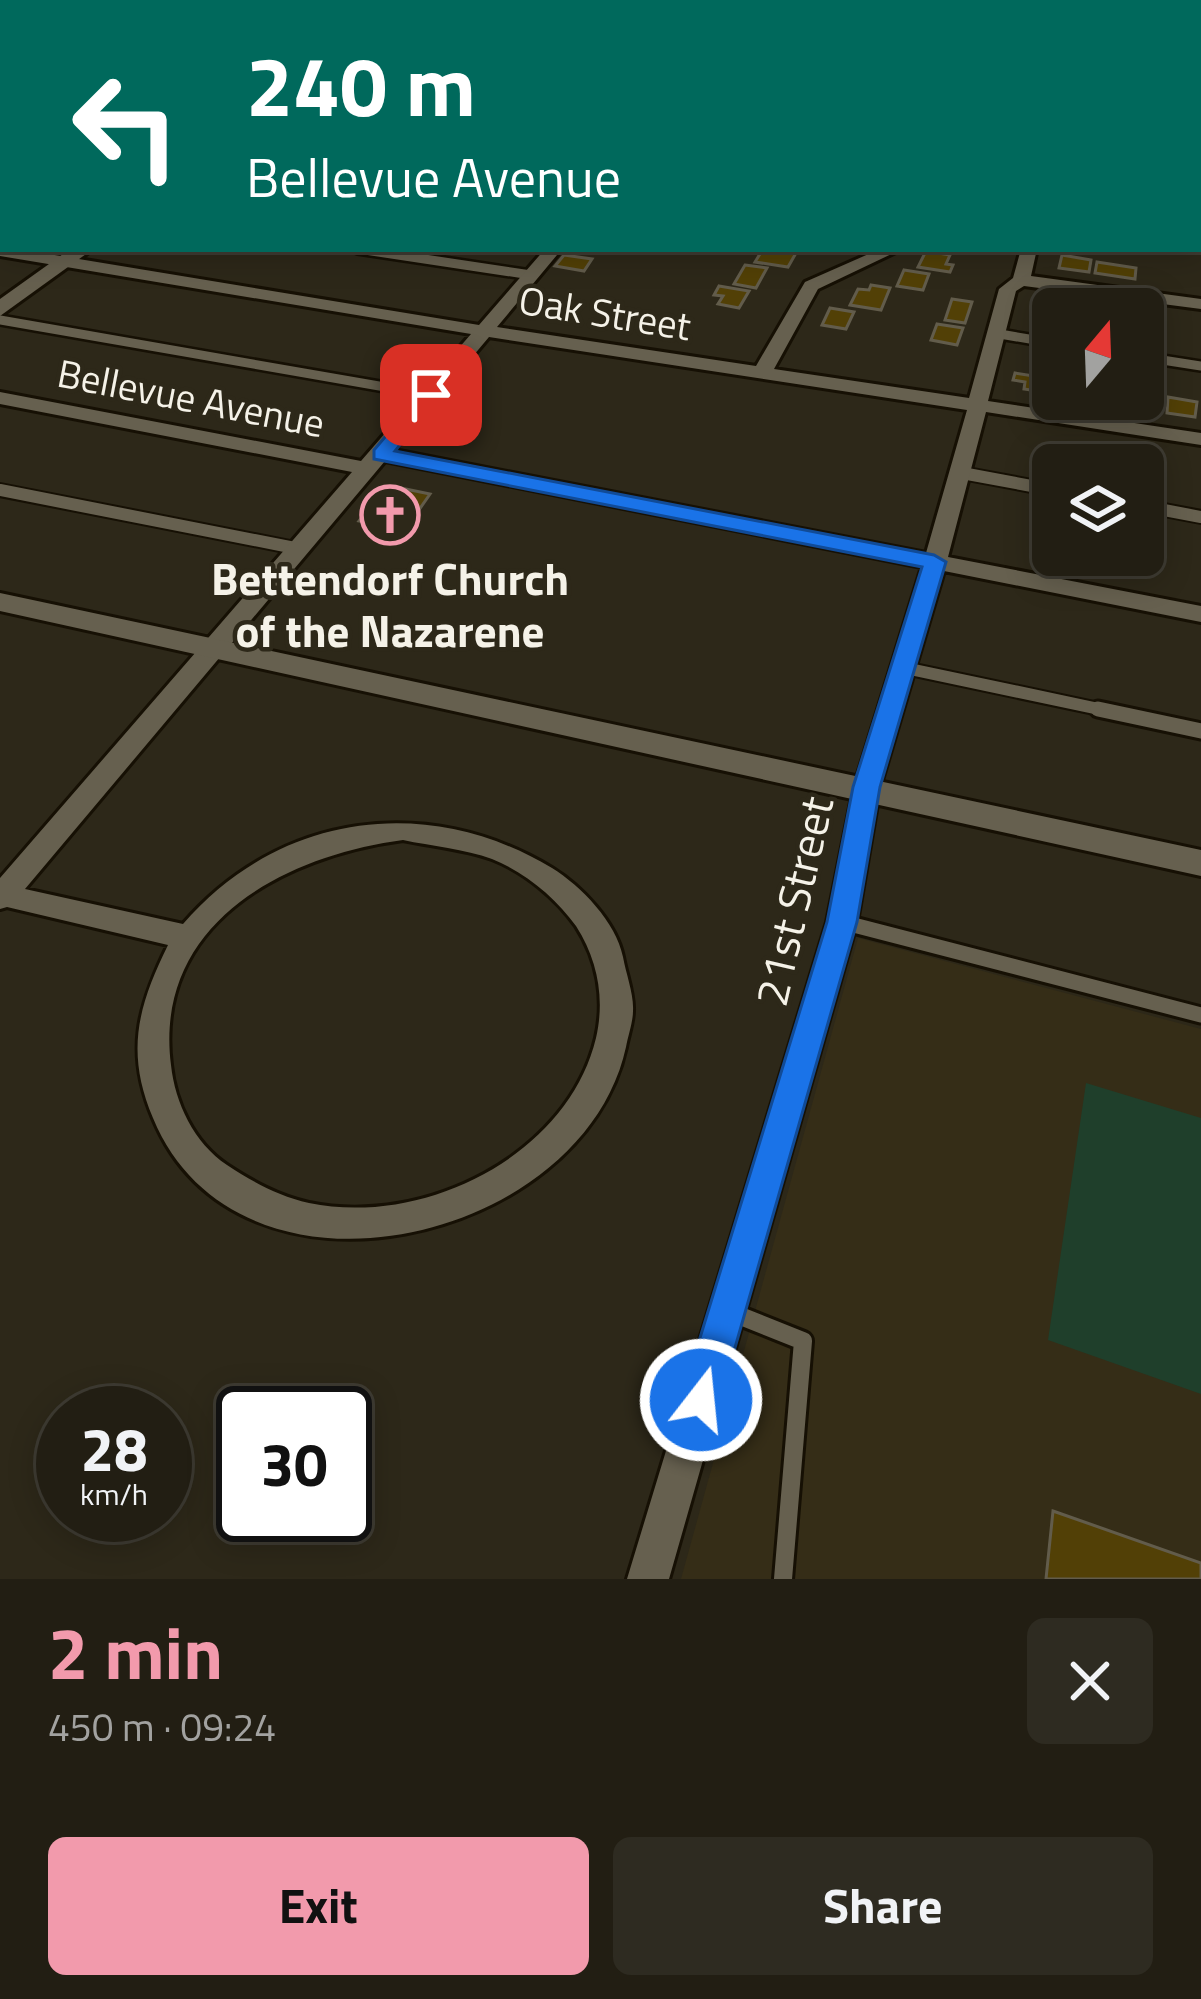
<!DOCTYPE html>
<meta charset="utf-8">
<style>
:root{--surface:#221e13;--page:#2e2b21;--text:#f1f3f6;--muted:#a2a2a0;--line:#3f3c33;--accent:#f29aac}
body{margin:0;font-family:"Titillium Web",sans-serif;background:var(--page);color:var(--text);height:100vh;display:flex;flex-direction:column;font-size:45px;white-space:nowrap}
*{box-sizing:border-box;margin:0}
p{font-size:39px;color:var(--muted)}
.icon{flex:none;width:66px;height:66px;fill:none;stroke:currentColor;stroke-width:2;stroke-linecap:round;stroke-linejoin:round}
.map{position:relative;height:1579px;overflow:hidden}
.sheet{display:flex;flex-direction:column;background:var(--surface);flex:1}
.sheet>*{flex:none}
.banner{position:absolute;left:0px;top:0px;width:1203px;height:252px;box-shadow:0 6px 30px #0003,0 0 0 3px var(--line);background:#00695c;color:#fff;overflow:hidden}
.needle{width:78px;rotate:19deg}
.controls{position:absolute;left:1032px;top:288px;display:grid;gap:24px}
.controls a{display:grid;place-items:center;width:132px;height:132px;border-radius:18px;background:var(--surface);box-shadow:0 6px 30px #0003,0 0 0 3px var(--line);font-size:60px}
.speed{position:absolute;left:36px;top:1386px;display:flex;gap:24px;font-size:60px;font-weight:700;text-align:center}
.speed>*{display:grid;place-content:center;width:156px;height:156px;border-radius:50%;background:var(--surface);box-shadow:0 6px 30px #0003,0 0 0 3px var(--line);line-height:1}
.speed small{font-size:30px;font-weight:400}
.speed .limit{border:6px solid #111;border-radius:18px;background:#fff;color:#111}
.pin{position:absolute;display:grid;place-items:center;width:102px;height:102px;color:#fff;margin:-51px;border-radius:24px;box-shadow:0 6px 18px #0006}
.me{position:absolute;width:132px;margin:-66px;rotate:16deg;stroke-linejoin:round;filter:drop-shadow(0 0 9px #0008)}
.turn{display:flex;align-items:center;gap:42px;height:252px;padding:0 48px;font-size:54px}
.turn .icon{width:156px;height:156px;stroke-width:2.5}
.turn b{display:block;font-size:84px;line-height:102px}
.round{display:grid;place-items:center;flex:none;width:126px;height:126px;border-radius:18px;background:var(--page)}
.summary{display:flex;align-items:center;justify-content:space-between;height:204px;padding:0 48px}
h1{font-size:72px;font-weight:700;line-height:90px;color:var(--accent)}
.action{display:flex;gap:24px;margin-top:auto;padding:24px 48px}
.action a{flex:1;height:138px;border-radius:18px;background:var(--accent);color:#111;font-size:48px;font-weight:700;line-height:138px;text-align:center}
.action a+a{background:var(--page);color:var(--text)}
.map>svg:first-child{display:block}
.built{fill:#352d17}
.green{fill:#1f3f2b}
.building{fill:#524006;stroke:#625c4b;stroke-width:3}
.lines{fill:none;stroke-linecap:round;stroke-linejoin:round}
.service-far3-casing{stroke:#161004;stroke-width:14}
.service-far2-casing{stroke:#161004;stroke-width:16}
.service-far1-casing{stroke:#161004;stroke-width:21}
.service-casing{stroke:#161004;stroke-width:24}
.minor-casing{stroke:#161004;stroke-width:6}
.tertiary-casing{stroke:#161004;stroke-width:6}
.service-far3{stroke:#66604f;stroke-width:9}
.service-far2{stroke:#66604f;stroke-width:12}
.service-far1{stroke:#66604f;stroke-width:15}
.service{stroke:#66604f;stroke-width:18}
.minor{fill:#66604f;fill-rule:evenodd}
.tertiary{fill:#66604f;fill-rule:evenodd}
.route{fill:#1a73e8;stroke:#114b97;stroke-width:3}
.labels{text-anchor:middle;stroke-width:9;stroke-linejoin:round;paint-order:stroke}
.far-street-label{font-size:39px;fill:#f5f2e8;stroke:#2d2819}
.poi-label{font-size:45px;font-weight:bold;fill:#f5f2e8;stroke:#2d2819}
.street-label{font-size:45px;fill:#f5f2e8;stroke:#2d2819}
</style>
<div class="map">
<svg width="1201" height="1579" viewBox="0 0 1201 1579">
<rect width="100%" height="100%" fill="#2d2819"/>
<polygon class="built" points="858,938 1201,1029 1201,1579 681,1579"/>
<polygon class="green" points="1086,1083 1201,1118 1201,1394 1048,1340"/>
<g class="building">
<polygon points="763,249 769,249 796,253 788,267 755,262"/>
<polygon points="926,251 950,255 946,264 953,265 950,272 918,267"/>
<polygon points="564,255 592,259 584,271 555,266"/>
<polygon points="1062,255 1091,260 1089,272 1059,268"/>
<polygon points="1097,262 1136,268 1135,279 1095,273"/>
<polygon points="745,265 767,268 756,288 734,284"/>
<polygon points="904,270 929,274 923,290 897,286"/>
<polygon points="871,285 890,288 881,310 850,305 858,289 869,290"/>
<polygon points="719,286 749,291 739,308 718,304 723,296 714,295"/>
<polygon points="952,299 972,302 965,323 945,320"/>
<polygon points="830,308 854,312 846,329 822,325"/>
<polygon points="937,324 963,328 957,345 931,340"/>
<polygon points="1015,373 1053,379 1051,393 1024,389 1025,382 1013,380"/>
<polygon points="1168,397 1197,402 1195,417 1167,413"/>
<polygon points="396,487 430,494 405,530 359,521 370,506 381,508"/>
<polygon points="1053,1511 1201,1563 1201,1579 1046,1579"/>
</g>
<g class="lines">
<g class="service-far3-casing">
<g id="service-far3">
<polyline points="358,249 531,275"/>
<polyline points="0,320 431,395"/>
<polyline points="994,333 1053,343"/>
<polyline points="1143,357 1201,366"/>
</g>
</g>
<g class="service-far2-casing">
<g id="service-far2">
<polyline points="962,473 1053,490"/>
<polyline points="0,490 300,549"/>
<polyline points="1143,506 1201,517"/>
<polyline points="905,668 1113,712"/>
</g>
</g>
<g class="service-far1-casing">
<g id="service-far1">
<polyline points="1098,709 1201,731"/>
<polyline points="842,922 1201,1015"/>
</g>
</g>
<g class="service-casing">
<polyline id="service" points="728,1311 803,1341 783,1579"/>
</g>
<g class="minor-casing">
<g id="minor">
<polygon points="190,0 205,0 208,3 193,3"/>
<polygon points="750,0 762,0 764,3 752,3"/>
<polygon points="935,0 947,0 949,3 937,3"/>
<polygon points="3,26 3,34 0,35 0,27"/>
<rect x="1200" y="130" width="1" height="8"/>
<polygon points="3,162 3,173 0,174 0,163"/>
<path d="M0,246L479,325L545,249H562L497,327L756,366L805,282L880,249H902L818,289L774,369L969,398L999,289L1013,278L1021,249H1037L1031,276L1201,299V309L1024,286L1016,291L988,401L1201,433V445L986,412L948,557L1201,606V622L944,571L880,787L857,922L669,1579H627L827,922L854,787L922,567L385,461L25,889L183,924C279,813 427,793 552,868C581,886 616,922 623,957C626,974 634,994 633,1011C633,1022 628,1036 626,1047C583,1244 238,1324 153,1118C125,1052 138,1006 168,945L7,907L0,909V878L352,472L0,404V392L361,461L471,334L0,256ZM489,337L967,410L926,553L394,450ZM403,840C431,846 465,849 492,859C525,872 556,898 576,926C598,960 605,999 596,1038C568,1155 424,1227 309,1203C278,1196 253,1182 227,1165C194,1143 175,1103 171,1065C153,924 283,856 403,840Z"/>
</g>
</g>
<g class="tertiary-casing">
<g id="tertiary">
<polygon points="70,249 93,249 0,316 0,299"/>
<polygon points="0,593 1201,850 1201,876 0,611"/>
</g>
</g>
<use href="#service-far3" class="service-far3"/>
<use href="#service-far2" class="service-far2"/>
<use href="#service-far1" class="service-far1"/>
<use href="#service" class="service"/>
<use href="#minor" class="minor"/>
<use href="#tertiary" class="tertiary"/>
</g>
<polygon class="route" points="431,389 441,395 395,451 934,555 946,562 880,787 857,922 720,1400 715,1414 701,1420 687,1414 681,1400 827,922 853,787 922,567 374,459 374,450 424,391"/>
<defs>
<g id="church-ring" transform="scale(3)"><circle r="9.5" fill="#2d2819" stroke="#f29aac" stroke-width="1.5"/><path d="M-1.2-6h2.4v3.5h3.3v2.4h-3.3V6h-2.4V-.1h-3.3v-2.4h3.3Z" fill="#f29aac"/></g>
</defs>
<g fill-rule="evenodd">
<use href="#church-ring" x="390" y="515"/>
</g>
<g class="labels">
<g class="far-street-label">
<text transform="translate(605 313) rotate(9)" y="14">Oak Street</text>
<text transform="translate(191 398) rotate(11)" y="14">Bellevue Avenue</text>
</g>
<g class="poi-label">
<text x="390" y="595">Bettendorf Church<tspan x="390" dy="52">of the Nazarene</tspan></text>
</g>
<g class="street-label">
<text transform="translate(794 901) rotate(-77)" y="16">21st Street</text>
</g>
</g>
</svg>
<div class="controls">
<a><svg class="needle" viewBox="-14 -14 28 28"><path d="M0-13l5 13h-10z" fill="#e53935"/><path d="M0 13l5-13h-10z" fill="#a2a2a0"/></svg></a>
<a><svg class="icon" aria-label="layers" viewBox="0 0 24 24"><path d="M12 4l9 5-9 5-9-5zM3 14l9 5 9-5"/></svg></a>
</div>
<div class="speed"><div>28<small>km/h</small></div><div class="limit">30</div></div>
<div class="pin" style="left:431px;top:395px;background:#d93025"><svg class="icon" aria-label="arrive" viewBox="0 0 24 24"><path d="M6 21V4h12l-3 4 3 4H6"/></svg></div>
<svg class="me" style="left:701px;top:1400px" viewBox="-20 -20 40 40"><circle r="17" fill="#1a73e8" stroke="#fff" stroke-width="3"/><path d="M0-11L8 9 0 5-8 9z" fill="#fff"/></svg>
<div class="banner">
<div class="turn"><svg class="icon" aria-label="left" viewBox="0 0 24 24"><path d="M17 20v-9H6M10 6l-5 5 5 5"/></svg><div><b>240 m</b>Bellevue Avenue</div></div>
</div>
</div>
<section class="sheet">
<div class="summary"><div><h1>2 min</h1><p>450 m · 09:24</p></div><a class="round"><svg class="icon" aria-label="close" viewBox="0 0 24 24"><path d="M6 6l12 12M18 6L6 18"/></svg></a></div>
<div class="action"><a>Exit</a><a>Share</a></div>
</section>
